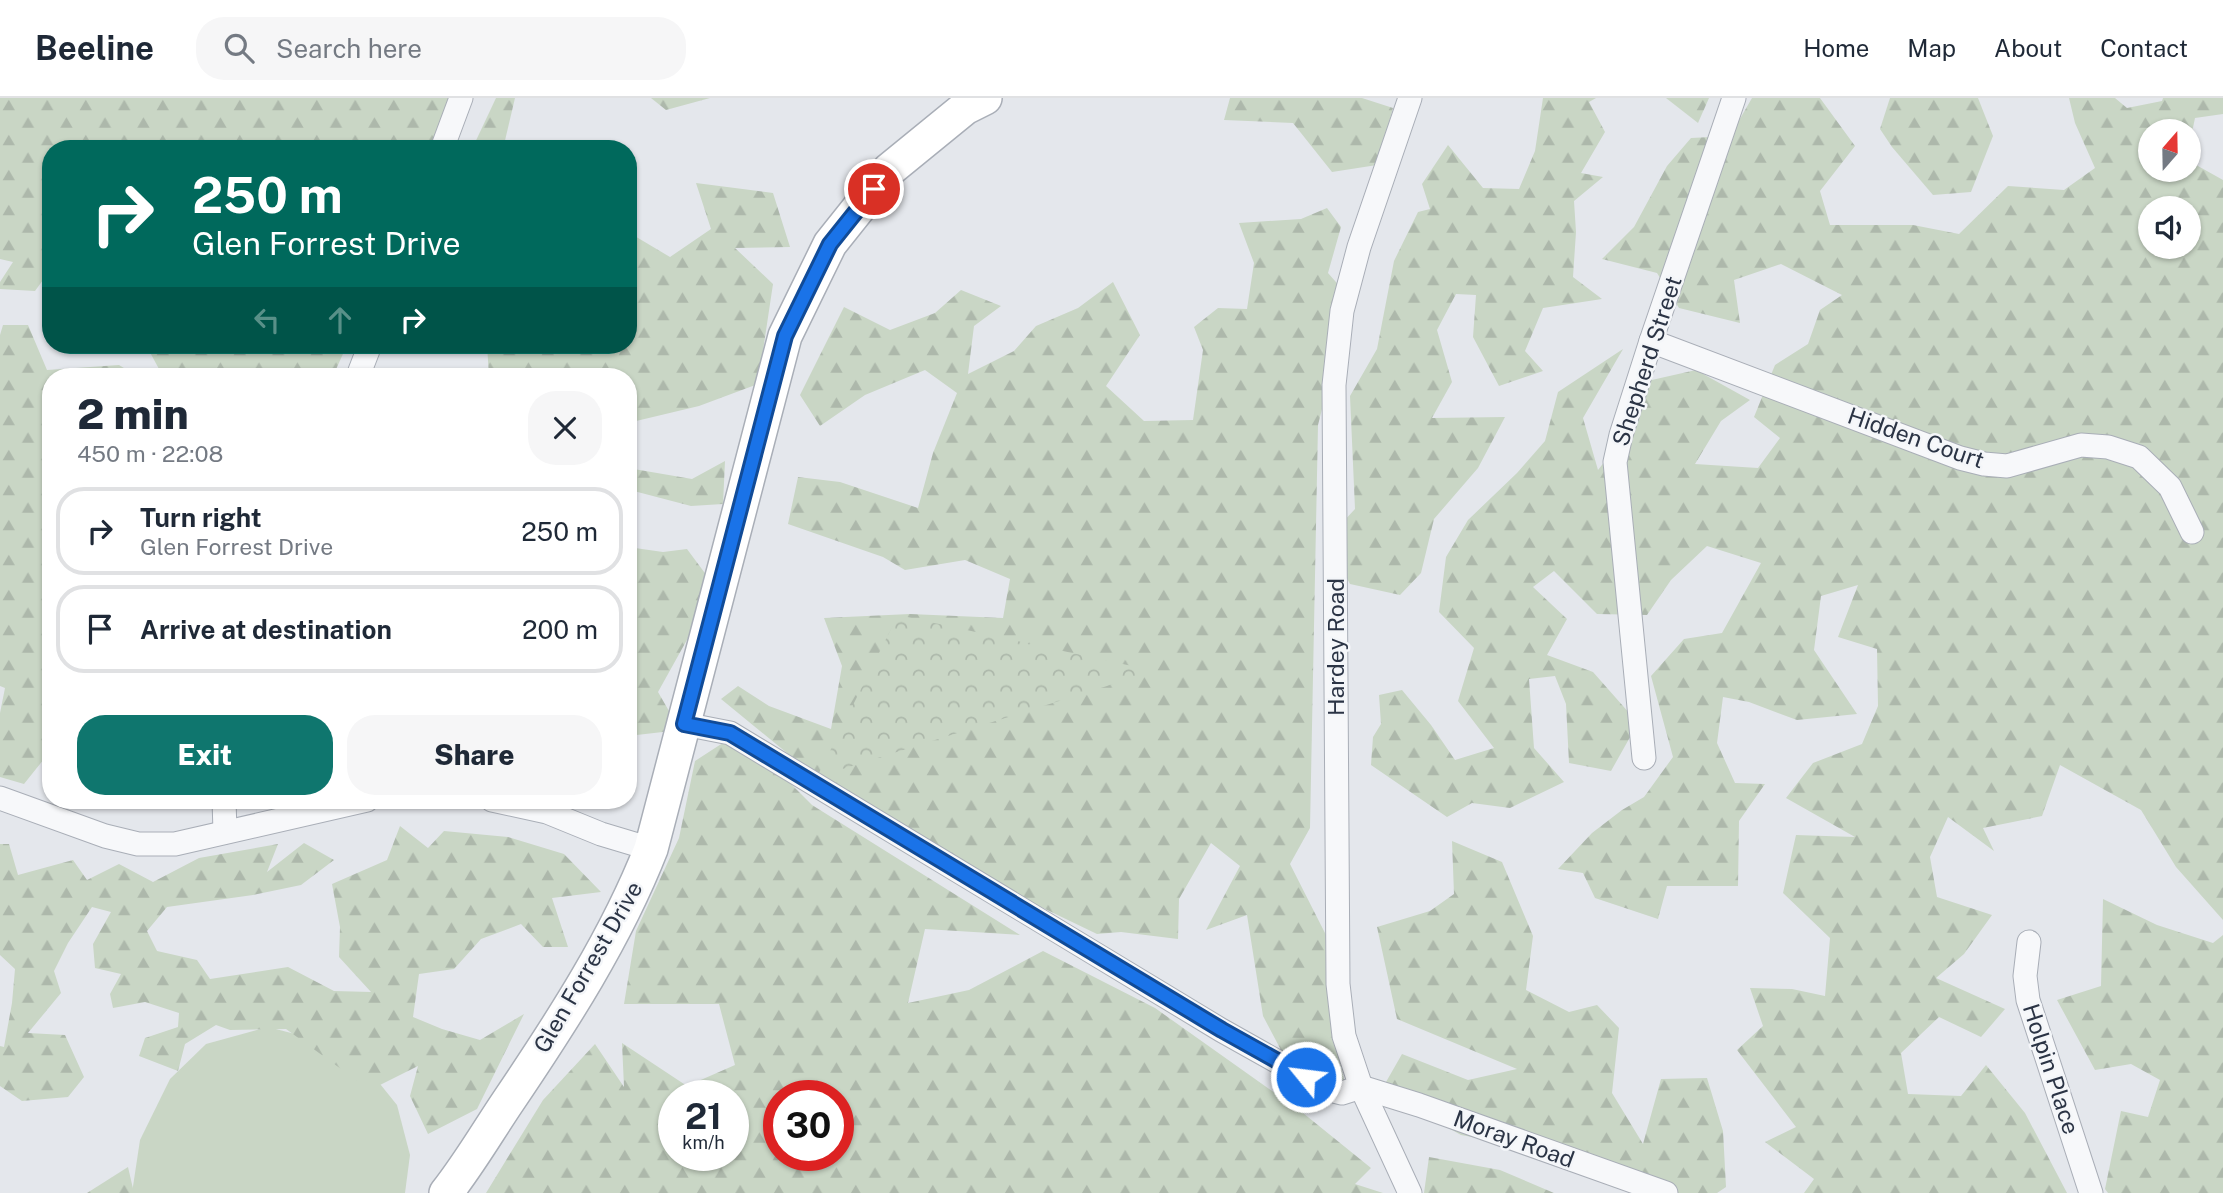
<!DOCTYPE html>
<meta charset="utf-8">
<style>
:root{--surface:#fff;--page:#f6f6f7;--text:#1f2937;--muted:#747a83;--line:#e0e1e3;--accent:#0f766e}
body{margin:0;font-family:"Public Sans",sans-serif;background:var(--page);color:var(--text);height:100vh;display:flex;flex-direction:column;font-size:26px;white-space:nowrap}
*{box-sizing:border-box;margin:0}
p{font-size:23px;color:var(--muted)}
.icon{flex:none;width:38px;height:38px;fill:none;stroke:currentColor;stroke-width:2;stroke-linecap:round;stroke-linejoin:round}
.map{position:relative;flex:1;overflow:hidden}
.panel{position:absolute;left:42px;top:270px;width:595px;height:441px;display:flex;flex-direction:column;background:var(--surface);border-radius:28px;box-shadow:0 2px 5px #0004}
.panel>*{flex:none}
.top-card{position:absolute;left:42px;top:42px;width:595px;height:214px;border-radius:28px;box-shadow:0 2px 5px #0004;background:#00695c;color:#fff;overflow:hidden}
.needle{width:46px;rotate:20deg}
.fabs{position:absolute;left:2138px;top:21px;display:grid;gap:14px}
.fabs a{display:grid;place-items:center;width:63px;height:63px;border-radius:50%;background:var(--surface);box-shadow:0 2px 5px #0004;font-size:35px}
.speed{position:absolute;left:658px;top:982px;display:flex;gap:14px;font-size:35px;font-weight:700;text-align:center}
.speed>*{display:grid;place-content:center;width:91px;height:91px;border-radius:50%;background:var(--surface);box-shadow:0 2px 5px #0004;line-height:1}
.speed small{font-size:18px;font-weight:400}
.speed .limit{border:10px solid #d22;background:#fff;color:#111}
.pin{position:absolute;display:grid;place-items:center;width:60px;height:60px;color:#fff;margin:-30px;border:4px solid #fff;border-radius:50%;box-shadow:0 2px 7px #0007}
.me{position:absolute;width:77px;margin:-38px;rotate:299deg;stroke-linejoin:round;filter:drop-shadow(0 0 5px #0008)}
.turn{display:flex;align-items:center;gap:24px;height:147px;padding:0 35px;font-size:32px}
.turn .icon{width:91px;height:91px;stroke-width:2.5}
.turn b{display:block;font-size:49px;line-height:60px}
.lanes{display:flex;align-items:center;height:66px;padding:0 35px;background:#0003;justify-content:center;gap:35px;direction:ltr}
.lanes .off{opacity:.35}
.round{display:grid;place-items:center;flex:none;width:74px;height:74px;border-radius:28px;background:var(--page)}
.headline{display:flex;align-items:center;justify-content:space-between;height:119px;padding:0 35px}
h1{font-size:42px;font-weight:800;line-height:52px}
.button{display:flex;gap:14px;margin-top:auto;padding:14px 35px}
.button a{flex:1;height:80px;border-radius:28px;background:var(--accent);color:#fff;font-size:28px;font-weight:800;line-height:80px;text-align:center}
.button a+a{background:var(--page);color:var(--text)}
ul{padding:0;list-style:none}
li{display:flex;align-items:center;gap:21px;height:88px;margin:0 14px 10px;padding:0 21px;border:4px solid var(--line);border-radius:28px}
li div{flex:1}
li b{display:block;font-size:26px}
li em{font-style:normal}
header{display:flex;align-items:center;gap:42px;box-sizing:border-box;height:98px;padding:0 35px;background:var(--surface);border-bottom:2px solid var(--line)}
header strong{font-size:33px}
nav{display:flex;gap:38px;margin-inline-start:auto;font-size:24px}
.search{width:490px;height:63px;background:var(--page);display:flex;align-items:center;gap:18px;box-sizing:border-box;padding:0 24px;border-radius:28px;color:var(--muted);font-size:26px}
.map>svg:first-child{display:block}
.green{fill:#c9d6c5}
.forest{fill:url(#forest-firs);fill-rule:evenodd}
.park{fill:url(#park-crowns)}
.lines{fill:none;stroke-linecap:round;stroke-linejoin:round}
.street-casing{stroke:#a9aeb7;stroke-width:25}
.secondary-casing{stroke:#a9aeb7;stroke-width:36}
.street{stroke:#f7f8fa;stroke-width:23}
.secondary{stroke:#fff;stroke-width:33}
.route-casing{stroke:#114b97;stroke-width:18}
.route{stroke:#1a73e8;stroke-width:12}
.labels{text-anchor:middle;stroke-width:5;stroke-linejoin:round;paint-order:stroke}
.street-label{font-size:23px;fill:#2b3445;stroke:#f4f6f9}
</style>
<header>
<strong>Beeline</strong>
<div class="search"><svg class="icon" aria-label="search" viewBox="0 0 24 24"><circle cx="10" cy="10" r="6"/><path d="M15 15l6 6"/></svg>Search here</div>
<nav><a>Home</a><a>Map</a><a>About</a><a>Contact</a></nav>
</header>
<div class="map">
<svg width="2223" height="1095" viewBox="0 0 2223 1095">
<defs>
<pattern id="forest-firs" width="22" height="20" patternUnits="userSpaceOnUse" patternTransform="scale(1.75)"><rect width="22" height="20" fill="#c9d6c5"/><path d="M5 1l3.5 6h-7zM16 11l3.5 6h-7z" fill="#adb8ab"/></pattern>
<pattern id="park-crowns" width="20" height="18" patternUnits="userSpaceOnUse" patternTransform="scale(1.75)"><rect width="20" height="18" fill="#c9d6c5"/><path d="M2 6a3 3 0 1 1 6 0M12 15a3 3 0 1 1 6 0" fill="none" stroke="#adb8ab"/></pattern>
</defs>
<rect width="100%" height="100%" fill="#e4e7ec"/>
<polygon class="green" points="268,929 318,942 372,976 397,1007 410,1057 405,1095 132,1095 140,1042 170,981 206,946"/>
<g class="forest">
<polygon points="0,0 448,0 441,38 418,51 51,51 51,87 45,140 51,145 51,171 35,193 0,191 0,184 13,164 0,161"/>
<polygon points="496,0 515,0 503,51 472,51"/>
<polygon points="651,0 710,0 666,12"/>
<polygon points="1230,0 1362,0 1393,10 1377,67 1332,74 1293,25 1224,22"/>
<polygon points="1543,0 1596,0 1589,4 1605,34 1581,75 1603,79 1574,103 1576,134 1573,179 1602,201 1543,210 1525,253 1543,273 1499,288 1473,239 1476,197 1456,196 1437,232 1452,284 1432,320 1505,319 1478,370 1434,421 1421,475 1400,497 1350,486 1326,442 1355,411 1350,298 1377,251 1394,163 1418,114 1430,111 1422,86 1448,47 1483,90 1519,91 1535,53"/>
<polygon points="1666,0 1709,0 1698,25"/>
<path d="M1752,0H1820L1855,48L1820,93L1830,127H1913L1959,136L2008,88L2064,92L2095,70L2075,25L2069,0H2115L2127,10L2162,3L2163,0H2223V16L2195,20L2189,49V33H2151V72H2189V63L2223,82V822L2176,769L2141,712L2060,667L2042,718L1983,730L1994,753L1948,719L1930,759L1937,799L1992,817L1964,856L1936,880L2005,911L1981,939L1939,919L1901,955L1908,996L1961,998L1986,967L2025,1015L2067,1095H1804L1814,1081L1765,1044L1796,1029L1737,952L1763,928L1750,890L1792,891L1825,898L1830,840L1783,795L1796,737L1855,739L1786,700L1813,665L1862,646L1878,608L1877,551L1838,539L1858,487L1821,498L1814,552L1857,616L1797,622L1749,604L1723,599L1717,645L1735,685L1765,686L1739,723L1738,788H1667L1658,821L1595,800L1583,775L1558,771L1592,735L1622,712L1644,699L1673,659L1651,578L1684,541L1722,535L1761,465L1707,448L1671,482L1647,517L1597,516L1554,473L1533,489L1567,521L1547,557L1593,574L1638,625L1611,673L1569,665L1566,606L1555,578L1529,581L1534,650L1564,684L1510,710L1472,705L1447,719L1371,667L1373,639L1381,626L1379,597L1402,592L1431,627L1455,662L1494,650L1458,603L1474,550L1439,514L1446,459L1468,422L1517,375L1545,343L1558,294L1623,251L1583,320L1598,372L1623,340L1634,286L1696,272L1750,302L1721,323L1695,366L1758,370L1780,340L1754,319L1775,267L1808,246L1820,212L1842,197L1781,166L1734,182L1740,225L1679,210L1657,175L1602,161L1634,129L1667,68L1691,40L1730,38ZM2151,110H2189V149H2151Z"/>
<polygon points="1890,0 1978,0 1993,38 1971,94 1933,97 1892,49 1880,31"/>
<polygon points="696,85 773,95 790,149 735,150 773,186 758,286 699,308 632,324 628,331 628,278 489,278 487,247 454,247 429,254 425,247 628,247 628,134 670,159 711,131"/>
<polygon points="1327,110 1341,129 1328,175 1350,200 1318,327 1310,730 1290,766 1326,837 1331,925 1345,986 1290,969 1263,918 1247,817 1206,832 1240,768 1211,745 1179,801 1178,841 1121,834 1097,836 966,773 809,673 721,601 738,588 769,608 831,631 842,568 824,520 910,516 1003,520 1010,481 965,462 905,472 883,459 788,426 798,379 840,384 918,410 933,355 957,295 925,272 865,297 820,328 800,297 844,209 890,232 935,215 961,192 1001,208 974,228 968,276 1014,253 1036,228 1078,210 1113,184 1140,237 1106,288 1144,323 1193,322 1203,252 1194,229 1218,210 1247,211 1254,165 1239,125 1301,121"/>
<polygon points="3,227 28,227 47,272 119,267 137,278 51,278 51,633 45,634 44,661 24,686 0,679 0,615 5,590 0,588 0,237"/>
<polygon points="146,247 347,247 333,278 169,278 159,271"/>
<polygon points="725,363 723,406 691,408 630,392 628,394 628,370 692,381"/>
<polygon points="628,449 663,454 687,451 710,482 688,540 658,594 680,632 628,638"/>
<path d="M732,639L748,643L812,707L1020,837L925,831L908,905L969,892L1043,853L1155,910L1303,1015L1371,1070L1355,1086L1383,1095H486L543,1002L595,946L624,989L622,945L687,988L735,967L719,906H624L636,833L679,740L695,663ZM674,998H733V1057H674ZM779,998H838V1057H779Z"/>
<polygon points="400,728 428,750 444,733 508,739 564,756 601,794 552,800 568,849 543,849 521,826 481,841 454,871 419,876 413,919 442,931 480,942 524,916 477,1011 428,1036 410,998 418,968 370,992 286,931 230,932 216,927 185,946 178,973 139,958 145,940 178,929 179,915 145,904 113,910 110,896 121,876 95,870 93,846 111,814 92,809 68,845 54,873 61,895 28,935 65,937 84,979 68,999 22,1003 0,988 0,948 4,949 12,905 15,871 0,857 0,746 9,746 18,777 73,762 87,782 119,766 153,784 199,760 278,746 267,774 304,745 334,762 301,787 253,797 167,809 147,833 157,853 197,862 210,881 288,869 334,893 371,894 339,859 340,829 332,786 387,762"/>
<polygon points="1452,743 1502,764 1533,838 1526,892 1569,914 1597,907 1619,930 1612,995 1643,1046 1661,981 1707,980 1723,1033 1726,1089 1717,1095 1653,1095 1510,1046 1461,1037 1399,1002 1386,984 1402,956 1468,982 1517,971 1397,921 1377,829 1430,813 1454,796"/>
<polygon points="2103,801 2157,827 2213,845 2223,837 2223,1095 2108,1095 2105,1091 2121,1013 2148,1019 2160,982 2131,966 2095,972 2057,902 2101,888"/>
<polygon points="1429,1059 1500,1072 1554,1095 1424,1095"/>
<polygon points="128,1069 134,1095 87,1095"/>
</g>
<polygon class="park" points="898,517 1155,573 817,679"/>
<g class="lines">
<g class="street-casing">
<g id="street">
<polyline points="1410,0 1359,149 1342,213 1334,287 1338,886 1344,938 1361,989 1410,1095"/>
<polyline points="442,51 461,0"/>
<polyline points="1651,243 1960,360 1984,366 2007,368 2081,347 2108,349 2139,359 2170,389 2192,434"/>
<polyline points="358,278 370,247"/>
<polyline points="684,626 730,635 1221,932 1326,991 1342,995 1361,989 1419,1007 1666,1095"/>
<polyline points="1644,660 1615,364 1621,337 1651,243 1734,0"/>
<polyline points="0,700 105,738 138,746 175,746 367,702"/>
<polyline points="224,702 225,734"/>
<polyline points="492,702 547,714 601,736 651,751"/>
<polyline points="2029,844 2025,878 2028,902 2091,1095"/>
</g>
</g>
<g class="secondary-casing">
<path id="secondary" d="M446,1095C469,1066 488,1033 509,1002C563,922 616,840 651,751L785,238L830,146L889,72L965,10L985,0"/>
</g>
<use href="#street" class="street"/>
<use href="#secondary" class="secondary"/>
</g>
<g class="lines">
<g class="route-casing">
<polyline id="route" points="874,91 830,146 785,238 684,626 730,635 1222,932 1306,979"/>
</g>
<use href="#route" class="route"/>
</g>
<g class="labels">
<g class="street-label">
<text transform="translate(1647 263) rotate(-72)" y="8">Shepherd Street</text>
<text transform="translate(1916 340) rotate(19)" y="8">Hidden Court</text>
<text transform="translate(1336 549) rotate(-90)" y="8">Hardey Road</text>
<text transform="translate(588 869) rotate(-60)" y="8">Glen Forrest Drive</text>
<text transform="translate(2051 971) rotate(72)" y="8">Holpin Place</text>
<text transform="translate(1514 1041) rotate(20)" y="8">Moray Road</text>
</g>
</g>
</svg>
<div class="fabs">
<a><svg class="needle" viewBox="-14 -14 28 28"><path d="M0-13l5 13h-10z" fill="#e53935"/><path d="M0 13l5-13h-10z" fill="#747a83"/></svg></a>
<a><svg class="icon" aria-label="sound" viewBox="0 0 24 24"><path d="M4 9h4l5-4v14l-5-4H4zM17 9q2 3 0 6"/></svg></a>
</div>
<div class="speed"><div>21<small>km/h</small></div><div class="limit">30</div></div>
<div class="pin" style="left:874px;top:91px;background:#d93025"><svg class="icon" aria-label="arrive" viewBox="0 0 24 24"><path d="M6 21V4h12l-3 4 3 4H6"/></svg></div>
<svg class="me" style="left:1306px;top:979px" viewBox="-20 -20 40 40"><circle r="17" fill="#1a73e8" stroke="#fff" stroke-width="3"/><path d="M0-11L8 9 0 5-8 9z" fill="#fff"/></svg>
<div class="top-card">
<div class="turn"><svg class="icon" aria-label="right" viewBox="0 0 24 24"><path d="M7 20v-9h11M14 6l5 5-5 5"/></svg><div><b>250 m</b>Glen Forrest Drive</div></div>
<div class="lanes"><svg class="icon off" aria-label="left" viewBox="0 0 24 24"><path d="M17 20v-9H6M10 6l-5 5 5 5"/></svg><svg class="icon off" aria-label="ahead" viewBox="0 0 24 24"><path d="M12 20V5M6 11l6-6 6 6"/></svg><svg class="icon" aria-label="right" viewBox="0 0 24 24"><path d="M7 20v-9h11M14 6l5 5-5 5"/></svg></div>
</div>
<section class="panel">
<div class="headline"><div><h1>2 min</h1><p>450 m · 22:08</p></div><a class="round"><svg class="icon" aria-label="close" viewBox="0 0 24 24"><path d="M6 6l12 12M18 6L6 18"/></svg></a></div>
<ul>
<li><svg class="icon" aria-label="right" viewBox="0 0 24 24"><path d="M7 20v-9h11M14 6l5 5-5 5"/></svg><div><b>Turn right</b><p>Glen Forrest Drive</p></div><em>250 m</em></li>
<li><svg class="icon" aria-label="arrive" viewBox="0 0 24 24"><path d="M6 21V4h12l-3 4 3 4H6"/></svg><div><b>Arrive at destination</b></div><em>200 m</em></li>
</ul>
<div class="button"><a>Exit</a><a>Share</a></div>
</section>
</div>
